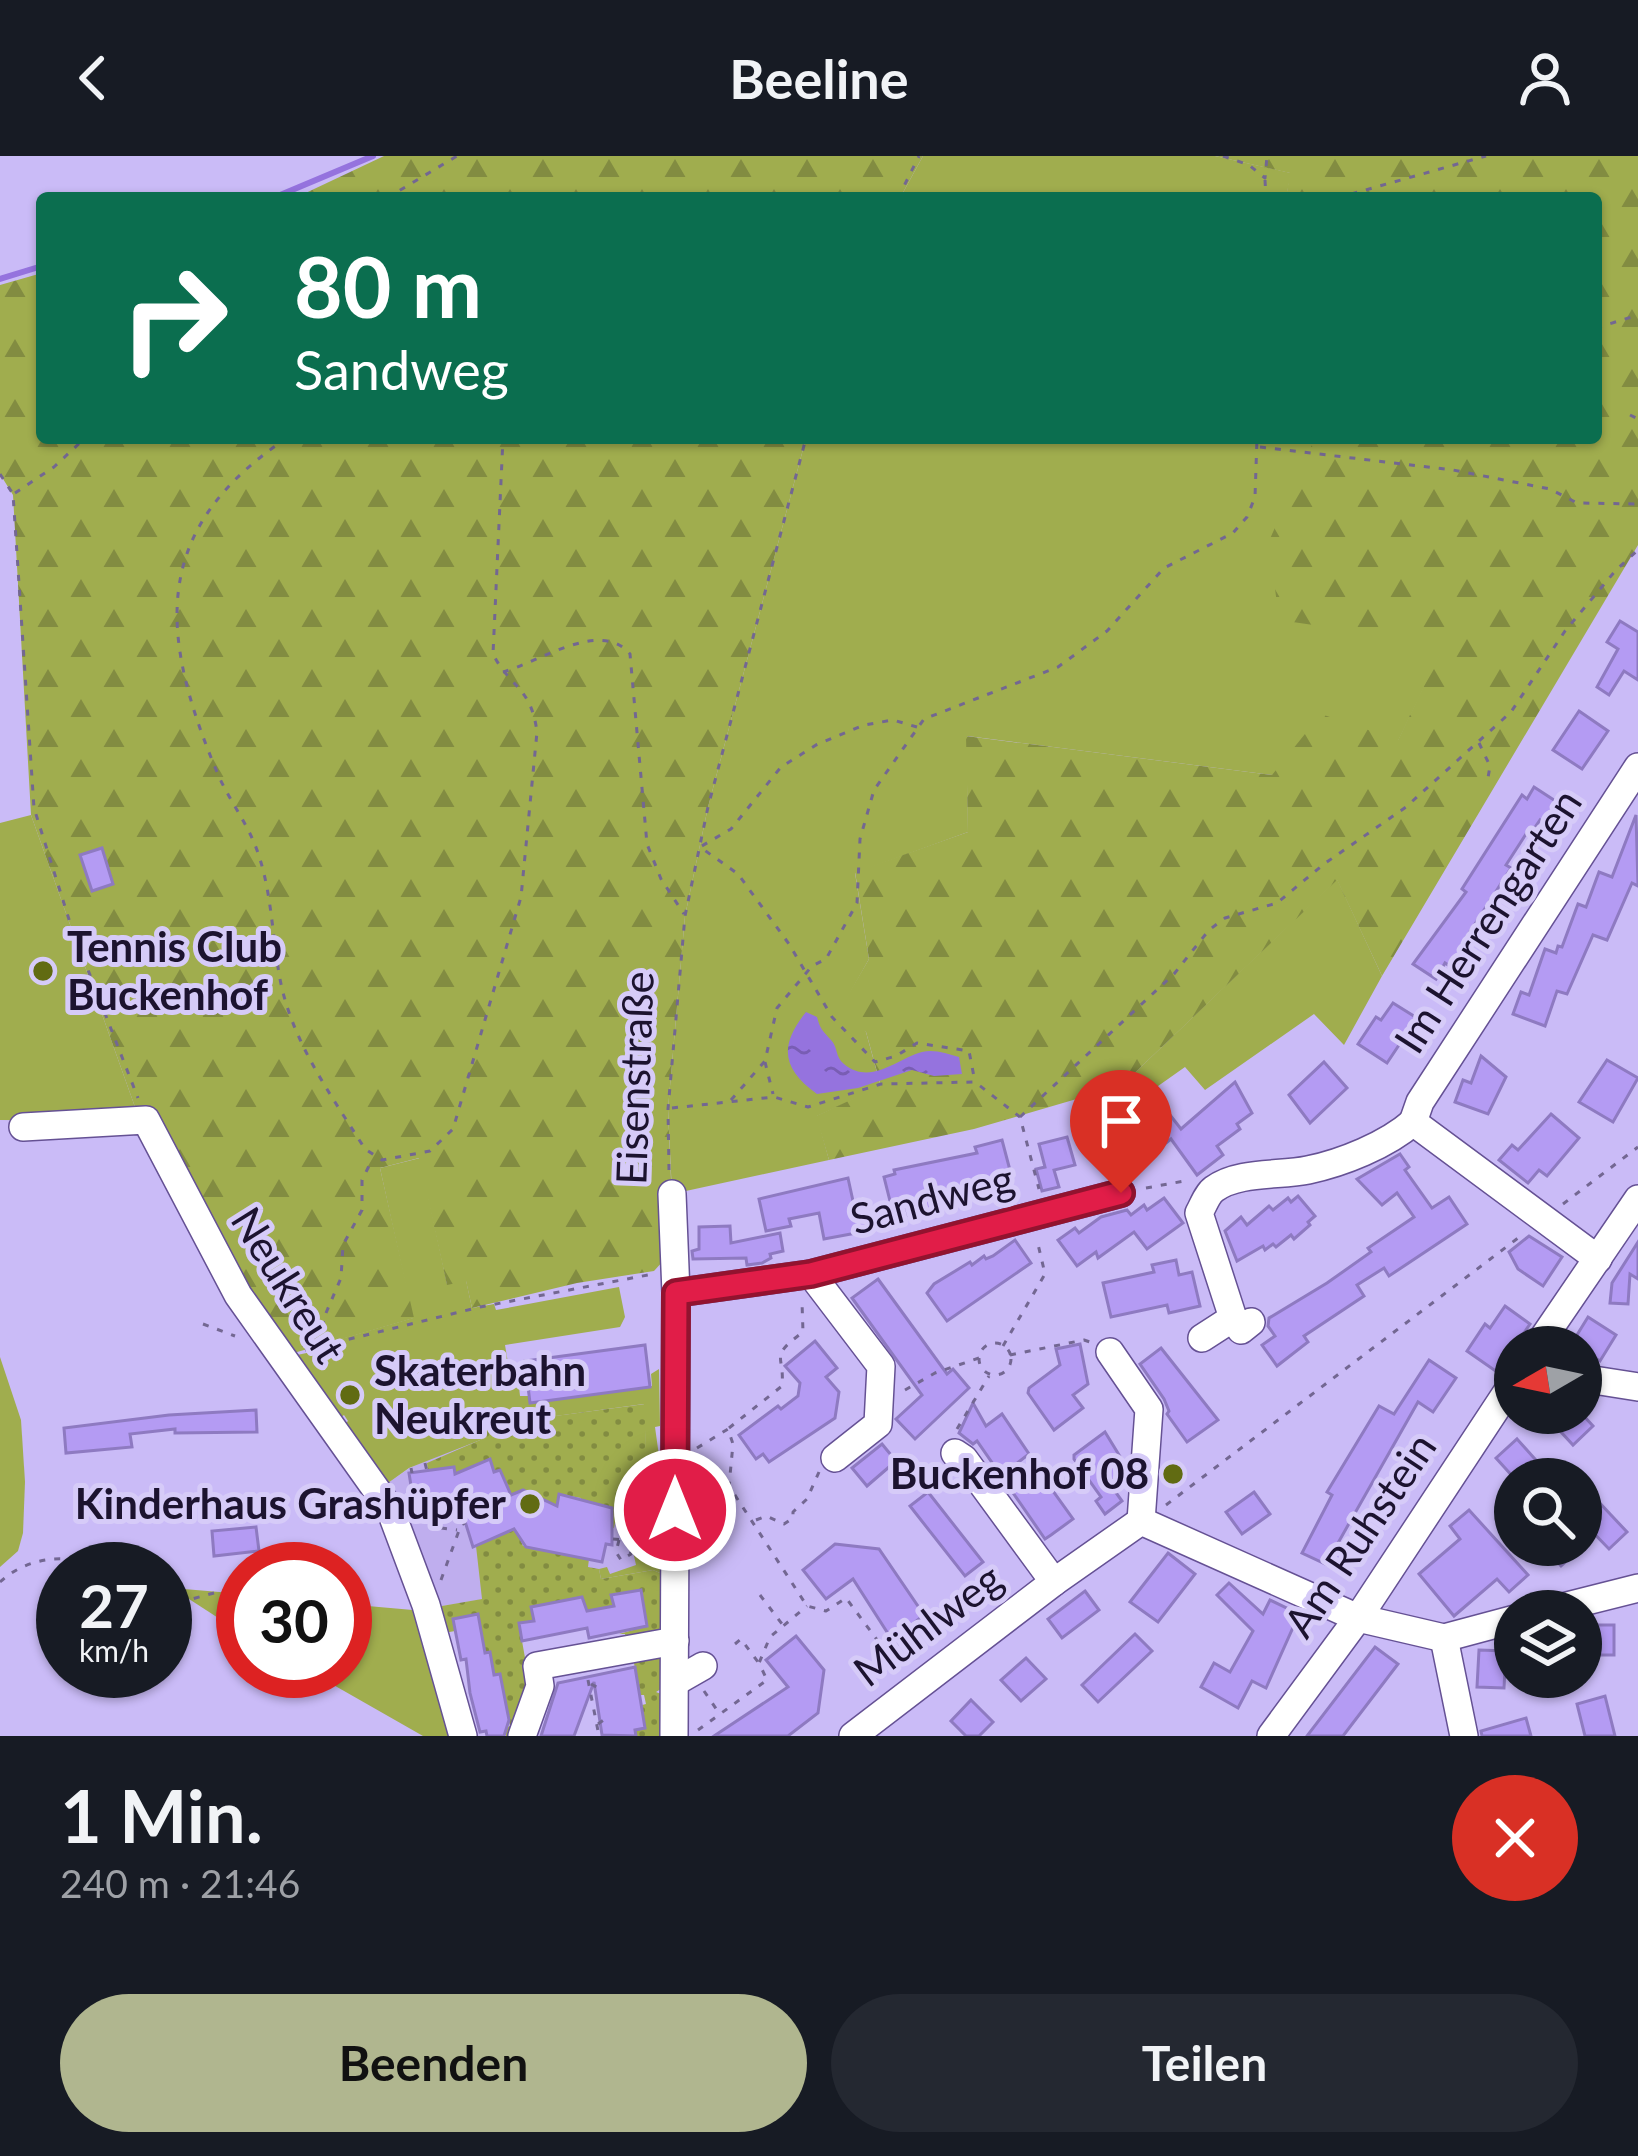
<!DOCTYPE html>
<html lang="de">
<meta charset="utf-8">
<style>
:root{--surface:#171b24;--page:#242831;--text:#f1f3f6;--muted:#9ea1a6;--accent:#b0b68f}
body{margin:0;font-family:Lato,sans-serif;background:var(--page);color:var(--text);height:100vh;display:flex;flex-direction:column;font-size:45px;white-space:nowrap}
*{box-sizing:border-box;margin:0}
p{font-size:39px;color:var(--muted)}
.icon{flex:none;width:66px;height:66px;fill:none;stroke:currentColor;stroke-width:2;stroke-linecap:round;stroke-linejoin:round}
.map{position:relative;height:1580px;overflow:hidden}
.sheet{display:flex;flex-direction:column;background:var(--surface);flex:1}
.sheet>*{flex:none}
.top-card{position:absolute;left:36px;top:36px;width:1566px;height:252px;border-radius:12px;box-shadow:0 3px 9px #0004;background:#0b6e4f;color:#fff;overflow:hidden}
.needle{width:78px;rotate:261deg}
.tools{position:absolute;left:1494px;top:1170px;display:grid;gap:24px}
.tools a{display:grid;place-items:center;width:108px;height:108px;border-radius:50%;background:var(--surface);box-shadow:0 3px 9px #0004;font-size:60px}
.speed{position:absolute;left:36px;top:1386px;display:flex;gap:24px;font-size:60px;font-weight:700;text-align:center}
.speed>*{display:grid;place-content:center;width:156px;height:156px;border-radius:50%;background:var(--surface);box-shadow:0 3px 9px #0004;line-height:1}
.speed small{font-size:30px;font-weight:400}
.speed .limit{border:18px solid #d22;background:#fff;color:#111}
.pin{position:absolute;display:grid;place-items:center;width:102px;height:102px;color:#fff;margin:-123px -51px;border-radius:50% 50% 50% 0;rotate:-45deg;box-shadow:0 0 12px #0007}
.pin .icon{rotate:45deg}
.me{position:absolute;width:132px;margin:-66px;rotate:0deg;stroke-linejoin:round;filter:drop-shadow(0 0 9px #0008)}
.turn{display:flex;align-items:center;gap:42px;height:252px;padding:0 60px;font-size:54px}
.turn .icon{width:156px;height:156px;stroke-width:2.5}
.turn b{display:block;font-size:84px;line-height:102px}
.round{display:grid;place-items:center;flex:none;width:126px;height:126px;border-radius:63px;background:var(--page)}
.summary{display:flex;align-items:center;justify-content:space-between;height:204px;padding:0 60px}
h1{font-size:72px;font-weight:700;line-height:90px}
.action{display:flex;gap:24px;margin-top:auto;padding:24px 60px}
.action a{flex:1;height:138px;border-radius:72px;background:var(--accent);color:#111;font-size:48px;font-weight:700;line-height:138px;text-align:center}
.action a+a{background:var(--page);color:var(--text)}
header{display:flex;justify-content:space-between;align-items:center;height:156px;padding:0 60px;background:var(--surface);font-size:54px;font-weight:700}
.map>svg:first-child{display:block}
.built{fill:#bfaeee}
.grass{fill:#a0ad4e}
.forest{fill:url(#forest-firs)}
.garden{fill:url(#garden-dots)}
.water{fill:url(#water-ripples)}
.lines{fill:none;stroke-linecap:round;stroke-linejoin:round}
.stream{stroke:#9573de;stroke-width:6}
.building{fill:#b49bf3;stroke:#8e7ac1;stroke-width:3}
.minor-casing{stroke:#655194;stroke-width:30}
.path{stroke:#736792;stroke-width:3;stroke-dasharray:6 9;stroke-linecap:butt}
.minor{stroke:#fff;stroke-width:27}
.route-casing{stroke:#92132f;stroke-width:30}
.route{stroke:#e11d48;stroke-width:21}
.poi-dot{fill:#616b12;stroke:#d6cbf8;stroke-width:4.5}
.labels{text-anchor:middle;stroke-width:10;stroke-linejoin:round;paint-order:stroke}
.street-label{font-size:42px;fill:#1c132f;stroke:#d6cbf8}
.poi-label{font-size:42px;font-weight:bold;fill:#1c132f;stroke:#d6cbf8;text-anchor:start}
</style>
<header><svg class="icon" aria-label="back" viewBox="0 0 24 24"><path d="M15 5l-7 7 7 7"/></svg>Beeline<svg class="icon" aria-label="person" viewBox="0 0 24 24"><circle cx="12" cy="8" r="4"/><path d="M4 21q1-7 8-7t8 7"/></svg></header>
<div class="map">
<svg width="1638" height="1580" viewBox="0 0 1638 1580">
<defs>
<pattern id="forest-firs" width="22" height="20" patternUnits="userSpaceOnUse" patternTransform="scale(3)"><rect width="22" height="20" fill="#a0ad4e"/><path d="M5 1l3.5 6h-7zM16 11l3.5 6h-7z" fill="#828c41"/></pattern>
<pattern id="garden-dots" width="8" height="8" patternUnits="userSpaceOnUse" patternTransform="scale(3)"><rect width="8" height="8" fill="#a0ad4e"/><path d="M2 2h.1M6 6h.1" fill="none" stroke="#828c41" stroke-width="1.8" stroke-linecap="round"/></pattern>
<pattern id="water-ripples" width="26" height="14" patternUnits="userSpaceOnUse" patternTransform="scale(3)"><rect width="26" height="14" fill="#9573de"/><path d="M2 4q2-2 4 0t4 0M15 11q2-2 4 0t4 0" fill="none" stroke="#795db4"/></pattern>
</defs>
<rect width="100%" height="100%" fill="#cabbf7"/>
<polygon class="built" points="471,1285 659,1300 660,1417 653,1414 436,1451 388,1327 410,1312"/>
<g class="grass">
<polygon points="923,0 1215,0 1291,17 1286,42 900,42"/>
<polygon points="806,282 1315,282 1445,488 1398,585 1272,619 967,580 968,676 855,717 869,803 846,844 866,876 881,931 817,960 829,1004 672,1038 668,953 685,760 708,651"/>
<polygon points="31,659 140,965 0,964 0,667"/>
<polygon points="1337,723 1382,820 1344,889 1314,858 1205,934 1185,911 1134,947 1121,930"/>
<polygon points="420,1002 447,1128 466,1124 472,1152 494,1148 496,1154 619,1131 625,1161 620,1171 505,1189 509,1213 517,1213 520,1240 529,1240 531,1247 652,1230 651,1218 659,1213 660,1270 655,1271 659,1300 646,1300 644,1248 489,1269 488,1281 409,1312 388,1327 340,1272 348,1265 344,1259 334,1266 297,1199 340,1190 337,1184 413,1162 380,1012"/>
<polygon points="0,1201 21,1264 25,1326 23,1377 18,1395 0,1411"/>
<polygon points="646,1383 659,1393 660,1417 653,1414 601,1423 599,1413 607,1411 610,1418 636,1409 632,1391"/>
<polygon points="172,1432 243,1438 243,1478"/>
<polygon points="345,1448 424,1455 458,1580 423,1580 309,1515 345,1515"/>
</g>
<g class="forest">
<polygon points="384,0 923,0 900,42 295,42"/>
<polygon points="1215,0 1638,0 1638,389 1382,820 1337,724 1121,930 974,973 829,1004 816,960 881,930 866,876 846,859 845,844 869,803 855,716 968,676 966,580 1272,619 1321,558 1398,584 1444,488 1279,464 1269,385 1315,282 1596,282 1596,42 1286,42 1290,17"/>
<polygon points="42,117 42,282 806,282 708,651 685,760 668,953 674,1093 654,1115 577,1127 472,1152 466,1125 447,1129 419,1002 380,1012 414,1162 280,1201 140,965 31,659 13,339 0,318 0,129"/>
</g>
<g class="garden">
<polygon points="645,1248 647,1339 633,1371 615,1367 614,1372 609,1371 580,1351 581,1342 559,1338 557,1350 511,1339 501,1315 494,1316 489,1304 457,1319 428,1315 427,1307 487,1281 488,1269"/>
<polygon points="512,1363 523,1390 589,1403 588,1411 599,1413 601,1423 653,1414 660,1417 662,1468 658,1475 626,1483 625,1478 619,1478 647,1470 640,1434 612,1439 614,1450 587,1457 531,1451 534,1465 519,1468 530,1530 512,1580 506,1580 505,1572 510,1570 500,1519 494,1519 490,1496 485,1497 478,1459 453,1463 455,1475 444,1477 436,1451 482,1443 476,1390 497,1381 494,1370"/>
<polygon points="660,1499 661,1533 656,1536 661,1538 661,1580 636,1580 635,1574 645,1571 642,1549 646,1548 644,1539 640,1539 634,1507 630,1507"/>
</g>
<path class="water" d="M806,856L817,861C820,873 823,875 831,884C838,891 835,901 844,908C871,930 896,903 922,896C935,893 947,898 959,901L962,918L934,920L912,914L858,932L817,938C783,913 778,891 806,856Z"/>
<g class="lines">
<g class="stream">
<polyline points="273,42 373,0"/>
<polyline points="0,123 42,110"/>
</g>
</g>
<g class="building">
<polygon points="1620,465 1638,476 1638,524 1624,515 1609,539 1597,531 1618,493 1607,486"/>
<polygon points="1579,555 1608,575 1582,613 1553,594"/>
<polygon points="1534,631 1560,648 1546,669 1540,664 1529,680 1526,678 1506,709 1511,712 1464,785 1470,789 1454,813 1445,807 1436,823 1413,808 1466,736 1462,733 1522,639 1527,643"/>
<polygon points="1636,659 1638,730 1632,727 1607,784 1593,779 1567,838 1557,835 1545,870 1513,858 1521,836 1529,839 1545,793 1556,797 1558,790 1562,791 1578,748 1586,751 1599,716 1612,721"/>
<polygon points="102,692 113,728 92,735 80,699"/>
<polygon points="1393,847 1417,862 1387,907 1358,888 1376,861 1381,864"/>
<polygon points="1481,900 1506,921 1488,958 1455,946 1463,924 1471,927"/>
<polygon points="1607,904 1638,922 1613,966 1579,946"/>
<polygon points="1324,906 1347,932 1310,967 1289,939"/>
<polygon points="1235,926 1252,957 1237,968 1240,973 1217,990 1223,999 1197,1019 1171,983 1130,1015 1104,985 1117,975 1120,978 1160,946 1181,973"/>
<polygon points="1551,958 1579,982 1547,1020 1539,1014 1528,1027 1499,1004 1512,989 1518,994"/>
<polygon points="1067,981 1075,1009 1054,1014 1059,1031 1042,1035 1036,1013 1045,1011 1039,988"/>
<polygon points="1002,984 1011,1018 961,1036 963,1046 906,1060 901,1042 890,1045 884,1021 895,1018 894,1014 977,997 975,991"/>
<polygon points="1400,998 1409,1011 1405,1014 1432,1052 1449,1041 1467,1068 1389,1120 1384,1112 1357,1129 1364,1140 1304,1180 1308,1186 1277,1210 1262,1189 1275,1180 1268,1170 1269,1162 1327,1127 1371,1096 1368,1092 1414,1061 1397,1037 1382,1049 1357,1023"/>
<polygon points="848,1022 853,1045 861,1043 867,1075 824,1083 819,1057 789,1063 791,1070 766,1075 759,1043"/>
<polygon points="1298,1040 1315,1060 1308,1066 1310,1069 1294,1083 1291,1079 1276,1091 1273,1088 1265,1094 1263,1090 1237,1105 1225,1075 1241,1061 1247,1069 1269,1050 1273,1054 1288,1042 1291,1046"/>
<polygon points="1164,1042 1183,1067 1147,1093 1134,1076 1098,1102 1096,1096 1077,1110 1058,1084 1075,1072 1079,1077 1101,1061 1127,1054 1131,1059 1144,1049 1147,1054"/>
<polygon points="730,1070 731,1087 780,1077 783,1095 770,1098 771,1102 762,1107 747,1109 746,1102 693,1103 692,1095 699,1093 699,1071"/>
<polygon points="1529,1080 1562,1101 1543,1130 1518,1113 1509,1096"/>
<polygon points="1015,1084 1031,1107 947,1165 927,1137 934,1128 970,1106 972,1109 984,1100 986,1103 993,1100"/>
<polygon points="1638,1086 1638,1123 1630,1118 1628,1148 1610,1147 1612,1127"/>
<polygon points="1176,1104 1179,1119 1192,1116 1200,1150 1169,1157 1167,1149 1111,1161 1103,1127 1154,1116 1152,1109"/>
<polygon points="878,1123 947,1218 953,1213 969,1232 915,1283 896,1263 922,1239 852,1142"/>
<polygon points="1505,1150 1530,1168 1497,1216 1467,1195 1485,1168 1490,1172"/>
<polygon points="1588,1161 1616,1179 1600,1205 1572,1187"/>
<polygon points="815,1185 837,1212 826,1221 839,1236 835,1262 769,1306 763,1298 756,1303 739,1279 778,1250 781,1253 798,1240 800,1227 785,1210"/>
<polygon points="1080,1188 1088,1228 1073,1239 1083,1252 1054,1274 1028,1237 1029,1232 1060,1209 1056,1193"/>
<polygon points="645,1189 650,1231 530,1247 525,1205"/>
<polygon points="1161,1192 1218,1264 1187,1286 1167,1258 1169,1255 1164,1243 1140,1208"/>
<polygon points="1429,1204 1456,1222 1433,1256 1418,1246 1334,1394 1342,1398 1334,1412 1302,1397 1332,1339 1327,1336 1379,1250 1394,1258"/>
<polygon points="973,1247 986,1270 1002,1258 1029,1298 1016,1308 1034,1333 1045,1324 1073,1363 1051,1379 1045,1383 977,1285 973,1288 959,1277"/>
<polygon points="256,1254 257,1276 175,1277 175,1273 130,1278 132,1291 66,1297 64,1272 169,1259"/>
<polygon points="1558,1257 1581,1257 1593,1270 1573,1289 1550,1264"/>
<polygon points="1105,1276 1127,1312 1109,1327 1122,1345 1105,1358 1096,1345 1101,1341 1074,1303 1074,1299"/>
<polygon points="1517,1283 1542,1311 1529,1323 1515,1323 1496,1302"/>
<polygon points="882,1288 896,1305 867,1330 852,1312"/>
<polygon points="490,1303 494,1316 500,1314 511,1339 523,1334 557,1350 559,1338 612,1352 612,1389 606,1388 602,1406 526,1391 514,1373 473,1391 458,1343 414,1349 409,1317 454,1311 455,1318"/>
<polygon points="928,1336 983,1406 965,1420 910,1350"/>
<polygon points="1254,1336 1270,1358 1242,1378 1226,1356"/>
<polygon points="1596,1343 1627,1376 1609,1393 1581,1364 1581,1357"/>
<polygon points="1469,1354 1528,1419 1509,1436 1497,1423 1454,1460 1419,1418 1460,1383 1450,1370"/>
<polygon points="256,1371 259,1395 214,1400 212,1375"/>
<polygon points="835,1388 879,1393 924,1459 915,1466 919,1472 896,1490 853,1423 826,1443 803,1414"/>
<polygon points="1541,1389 1584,1389 1561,1410"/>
<polygon points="1168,1397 1195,1418 1158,1466 1130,1446"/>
<polygon points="1229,1427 1263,1458 1270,1444 1299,1458 1266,1532 1252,1525 1238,1552 1201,1531 1214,1507 1230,1516 1253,1475 1217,1439"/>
<polygon points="641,1434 647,1470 589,1482 587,1472 522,1485 519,1467 534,1465 531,1451 582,1441 587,1455 614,1450 611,1439"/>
<polygon points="1085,1435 1099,1454 1062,1482 1048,1463"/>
<polygon points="478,1458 485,1497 490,1496 494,1519 500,1518 509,1564 504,1580 487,1580 486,1575 480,1576 470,1537 466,1503 461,1504 453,1463"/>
<rect x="1590" y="1469" width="24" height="30"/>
<polygon points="1135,1478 1152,1495 1098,1546 1082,1529"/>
<polygon points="796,1480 824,1514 818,1557 788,1580 714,1580 788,1531 766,1504"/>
<polygon points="1375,1491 1398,1508 1343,1580 1307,1580"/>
<polygon points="1479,1494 1506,1495 1504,1532 1477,1531"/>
<polygon points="1026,1502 1046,1523 1021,1545 1001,1524"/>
<polygon points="635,1511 645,1572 635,1574 636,1580 602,1579 594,1526 574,1580 541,1580 558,1527"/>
<polygon points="1605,1540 1615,1580 1585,1580 1577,1548"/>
<polygon points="971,1544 993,1566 979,1580 966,1580 951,1565"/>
<polygon points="1526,1562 1531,1580 1482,1580 1481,1575"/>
</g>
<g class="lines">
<g class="minor-casing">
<g id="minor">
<polyline points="1413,966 1420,946 1638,611"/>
<polyline points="1413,966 1598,1103"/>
<polyline points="23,971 146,964 238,1139 390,1353 426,1449 463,1580"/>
<polyline points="672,1038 676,1137 674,1580"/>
<polyline points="811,1118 881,1210 878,1268 835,1302"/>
<polyline points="676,1137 811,1118 1121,1037"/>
<path d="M1251,1166L1241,1174L1233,1162L1199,1057C1203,1050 1207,1038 1214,1033C1238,1015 1280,1020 1308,1014C1342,1007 1387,989 1413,966"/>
<polyline points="1202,1182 1233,1162"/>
<polyline points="1537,1191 1638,1043"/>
<polyline points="1110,1196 1149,1253 1141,1365"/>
<polyline points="1581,1222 1638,1231"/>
<polyline points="955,1297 964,1303 1054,1426"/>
<polyline points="675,1369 707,1367"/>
<polyline points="1547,1455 1638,1432"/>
<polyline points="1444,1482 1464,1580"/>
<polyline points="675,1526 703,1510"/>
<polyline points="522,1580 540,1530 537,1510 675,1485"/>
<polyline points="853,1580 1054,1426 1141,1365 1358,1462 1444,1482 1515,1463"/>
<polyline points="1271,1580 1358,1462 1515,1224"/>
</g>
</g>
<g class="path">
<polyline points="1223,0 1249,9 1265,22 1267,0"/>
<polyline points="1265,24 1266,42"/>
<polyline points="387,42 457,0"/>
<polyline points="898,42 919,0"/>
<polyline points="1337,42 1486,0"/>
<polyline points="1596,172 1638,159"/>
<polyline points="1630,259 1638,263"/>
<path d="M287,282C150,373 159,478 217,616C229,645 248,667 258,697C272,738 272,780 280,823C292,886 331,939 365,993L382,1004L430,995L453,973L521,741L537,576C531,530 510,532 493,498L503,282"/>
<polyline points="639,282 640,290"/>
<polyline points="1260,291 1453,314 1550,333 1577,347 1638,348"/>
<polyline points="0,318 13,338 34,652 72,773 138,942"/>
<polyline points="15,337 54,311 85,282"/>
<path d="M503,516C541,505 601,463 630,498L647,688L661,723L684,758"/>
<polyline points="917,571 893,564 864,569 816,589 781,611 731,673 700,691 738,718 789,788 832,861 875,906 896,900 917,887 969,895 975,926"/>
<polyline points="1479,587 1490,610 1487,628"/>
<polyline points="765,906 773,938"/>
<polyline points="731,944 765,905 777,852 812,810 826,803 857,747 860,683 874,634 924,563 1058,511 1107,475 1164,412 1233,377 1247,361 1255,341 1257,282"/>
<polyline points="672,952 774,941 808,951 881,928 975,926 1020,961 1039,1033"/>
<polyline points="1020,961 1174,818 1209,774 1225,762 1277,747 1324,708 1406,651 1511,556 1565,475 1616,414 1638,394"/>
<polyline points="669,1014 668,953 685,760 708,651 806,282"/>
<polyline points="1146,1032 1190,1024"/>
<polyline points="1563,1048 1638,991"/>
<polyline points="203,1168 235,1180"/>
<polyline points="327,1186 323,1164 341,1122 343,1089 362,1054 362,1024 372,1004"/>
<circle cx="995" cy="1203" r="16"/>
<polyline points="1003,1190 1045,1118 1037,1084"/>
<polyline points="305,1194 480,1151 653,1118"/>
<polyline points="1010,1199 1084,1184 1090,1186"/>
<polyline points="905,1234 935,1217 979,1202"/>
<path d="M729,1272L782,1230C785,1198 768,1202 803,1176L802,1146"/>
<polyline points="957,1273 989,1220"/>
<polyline points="697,1292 728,1273 733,1288 729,1330 807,1450 826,1455 846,1442 901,1516"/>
<polyline points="425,1307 427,1315"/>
<polyline points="411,1312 412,1317"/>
<polyline points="1166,1349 1522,1079"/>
<polyline points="756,1364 766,1360 784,1368 793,1362 793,1356 807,1343 819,1316"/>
<polyline points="441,1372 457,1374"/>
<polyline points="613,1383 626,1384 650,1378"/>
<polyline points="619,1384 616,1396 621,1404 631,1398 627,1384"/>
<polyline points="441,1424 461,1369 465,1367"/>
<path d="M0,1426C28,1400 70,1396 104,1413"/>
<polyline points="760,1439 782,1468"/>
<polyline points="165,1441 181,1446 243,1429"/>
<polyline points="735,1488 741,1483 758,1506"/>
<polyline points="588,1524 599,1580"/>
<polyline points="591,1528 604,1535"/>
<polyline points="704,1535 719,1557"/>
<polyline points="598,1568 609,1560"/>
<polyline points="698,1574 767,1524 759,1507 770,1481 807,1450"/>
</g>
<use href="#minor" class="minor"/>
</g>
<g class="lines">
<g class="route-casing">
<polyline id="route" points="675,1354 676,1137 811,1118 1121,1037"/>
</g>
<use href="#route" class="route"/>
</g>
<g class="poi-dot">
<circle cx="43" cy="815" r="12"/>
<circle cx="350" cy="1239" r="12"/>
<circle cx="1173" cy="1318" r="12"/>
<circle cx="530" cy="1348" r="12"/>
</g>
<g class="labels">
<g class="street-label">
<text transform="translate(1488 765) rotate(-57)" y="15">Im Herrengarten</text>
<text transform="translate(635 922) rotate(-88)" y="15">Eisenstraße</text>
<text transform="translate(932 1043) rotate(-15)" y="15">Sandweg</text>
<text transform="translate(288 1129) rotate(58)" y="15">Neukreut</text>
<text transform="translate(1360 1379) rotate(-56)" y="15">Am Ruhstein</text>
<text transform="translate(928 1469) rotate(-37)" y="15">Mühlweg</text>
</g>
<g class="poi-label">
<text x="67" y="806">Tennis Club<tspan x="67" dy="48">Buckenhof</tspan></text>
<text x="374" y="1230">Skaterbahn<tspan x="374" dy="48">Neukreut</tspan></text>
<text x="1149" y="1333" text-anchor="end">Buckenhof 08</text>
<text x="506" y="1363" text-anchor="end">Kinderhaus Grashüpfer</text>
</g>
</g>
</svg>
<div class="tools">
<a><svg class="needle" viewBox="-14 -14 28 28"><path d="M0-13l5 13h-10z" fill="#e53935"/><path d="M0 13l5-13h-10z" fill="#9ea1a6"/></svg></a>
<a><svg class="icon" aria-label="search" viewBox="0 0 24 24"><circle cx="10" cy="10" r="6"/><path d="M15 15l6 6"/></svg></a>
<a><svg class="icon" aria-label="layers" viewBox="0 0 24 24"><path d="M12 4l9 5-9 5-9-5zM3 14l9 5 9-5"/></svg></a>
</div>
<div class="speed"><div>27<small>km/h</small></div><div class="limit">30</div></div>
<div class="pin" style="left:1121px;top:1037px;background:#d93025"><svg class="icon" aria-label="arrive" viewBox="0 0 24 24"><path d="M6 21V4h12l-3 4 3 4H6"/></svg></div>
<svg class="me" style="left:675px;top:1354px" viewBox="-20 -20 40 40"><circle r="17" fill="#e11d48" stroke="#fff" stroke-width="3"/><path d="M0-11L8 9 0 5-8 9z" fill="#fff"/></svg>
<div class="top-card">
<div class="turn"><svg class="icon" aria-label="right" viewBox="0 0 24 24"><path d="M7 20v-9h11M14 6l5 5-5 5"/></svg><div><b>80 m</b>Sandweg</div></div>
</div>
</div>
<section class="sheet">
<div class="summary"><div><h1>1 Min.</h1><p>240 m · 21:46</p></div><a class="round" style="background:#d93025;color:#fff"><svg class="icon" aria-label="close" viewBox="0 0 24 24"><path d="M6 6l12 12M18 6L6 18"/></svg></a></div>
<div class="action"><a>Beenden</a><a>Teilen</a></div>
</section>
